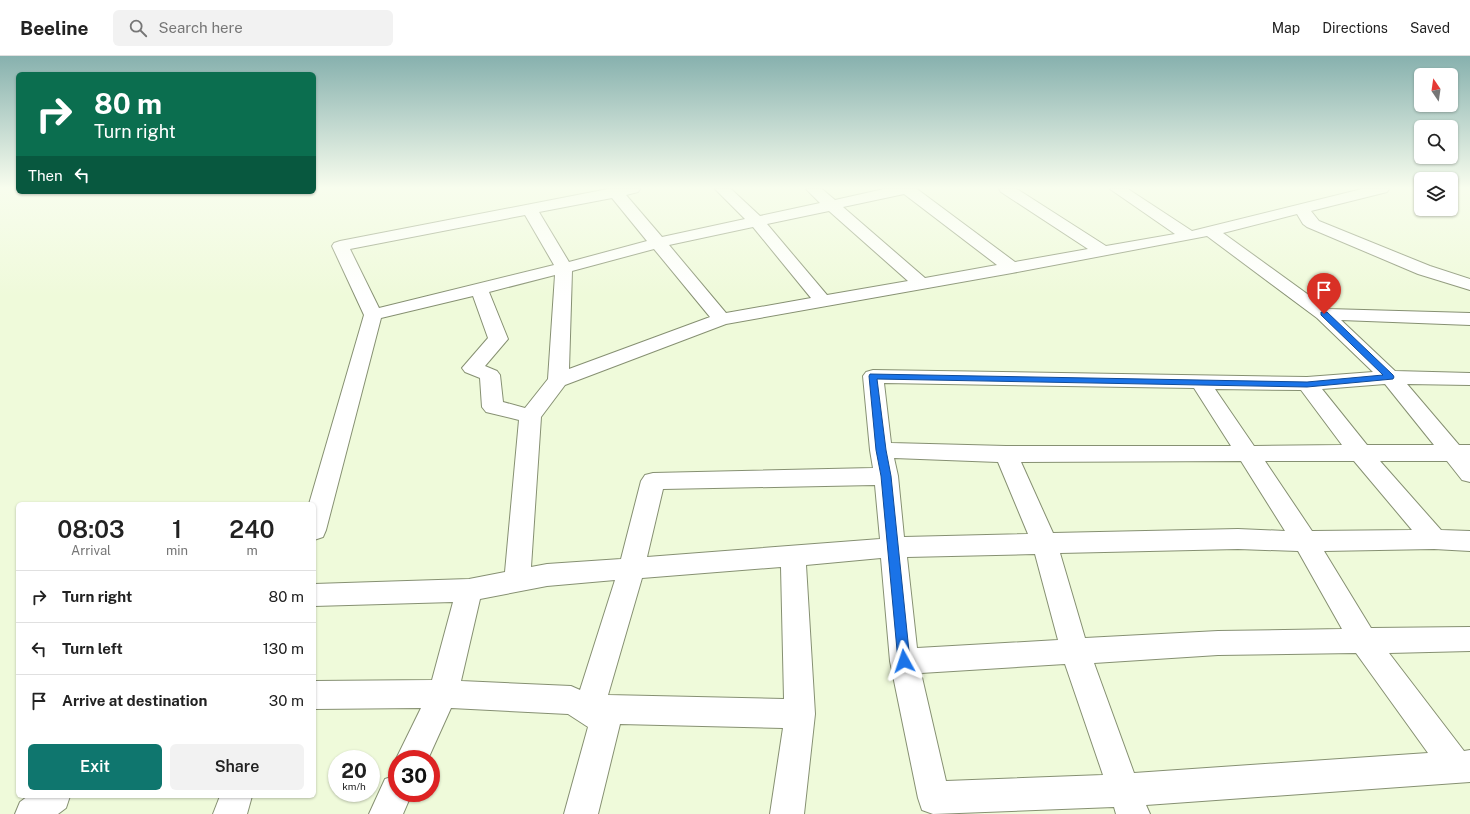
<!DOCTYPE html>
<style>
:root{--surface:#fff;--page:#f2f2f2;--text:#222;--muted:#767676;--line:#e0e0e0;--accent:#0f766e}
body{margin:0;font-family:"Public Sans",sans-serif;background:var(--page);color:var(--text);height:100vh;display:flex;flex-direction:column;font-size:15px;white-space:nowrap}
*{box-sizing:border-box;margin:0}
p{font-size:13px;color:var(--muted)}
.icon{flex:none;width:22px;height:22px;fill:none;stroke:currentColor;stroke-width:2;stroke-linecap:round;stroke-linejoin:round}
.map{position:relative;flex:1;overflow:hidden}
.sheet{position:absolute;left:16px;top:446px;width:300px;height:296px;display:flex;flex-direction:column;background:var(--surface);border-radius:6px;box-shadow:0 1px 3px #0004}
.sheet>*{flex:none}
.guide{position:absolute;left:16px;top:16px;width:300px;height:122px;border-radius:6px;box-shadow:0 1px 3px #0004;background:#0b6e4f;color:#fff;overflow:hidden}
.needle{width:26px;rotate:347deg}
.controls{position:absolute;left:1414px;top:12px;display:grid;gap:8px}
.controls a{display:grid;place-items:center;width:44px;height:44px;border-radius:6px;background:var(--surface);box-shadow:0 1px 3px #0004;font-size:20px}
.speed{position:absolute;left:328px;top:694px;display:flex;gap:8px;font-size:20px;font-weight:700;text-align:center}
.speed>*{display:grid;place-content:center;width:52px;height:52px;border-radius:50%;background:var(--surface);box-shadow:0 1px 3px #0004;line-height:1}
.speed small{font-size:10px;font-weight:400}
.speed .limit{border:6px solid #d22;background:#fff;color:#111}
.pin{position:absolute;display:grid;place-items:center;width:34px;height:34px;color:#fff;margin:-41px -17px;border-radius:50% 50% 50% 0;rotate:-45deg;box-shadow:0 0 4px #0007}
.pin .icon{rotate:45deg}
.me{position:absolute;width:44px;margin:-22px;rotate:355deg;stroke-linejoin:round;filter:drop-shadow(0 0 3px #0008)}
.turn{display:flex;align-items:center;gap:14px;height:84px;padding:0 12px;font-size:18px}
.turn .icon{width:52px;height:52px;stroke-width:2.5}
.turn b{display:block;font-size:28px;line-height:34px}
.then{display:flex;align-items:center;height:38px;padding:0 12px;background:#0003;gap:8px;font-size:15px}
.eta{display:flex;justify-content:space-evenly;align-items:center;height:68px;text-align:center}
.eta b{font-size:24px;font-weight:600;line-height:28px}
.button{display:flex;gap:8px;margin-top:auto;padding:8px 12px}
.button a{flex:1;height:46px;border-radius:6px;background:var(--accent);color:#fff;font-size:16px;font-weight:600;line-height:46px;text-align:center}
.button a+a{background:var(--page);color:var(--text)}
ul{padding:0;list-style:none}
li{display:flex;align-items:center;gap:12px;height:52px;padding:0 12px;border-top:1px solid var(--line)}
li div{flex:1}
li b{display:block;font-size:15px}
li em{font-style:normal}
header{display:flex;align-items:center;gap:24px;box-sizing:border-box;height:56px;padding:0 20px;background:var(--surface);border-bottom:1px solid var(--line)}
header strong{font-size:19px}
nav{display:flex;gap:22px;margin-inline-start:auto;font-size:14px}
.search{width:280px;height:36px;background:var(--page);display:flex;align-items:center;gap:10px;box-sizing:border-box;padding:0 14px;border-radius:6px;color:var(--muted);font-size:15px}
.map>svg:first-child{display:block}
.lines{fill:none;stroke-linecap:round;stroke-linejoin:round}
.street-casing{stroke:#869072;stroke-width:2}
.street{fill:#fff;fill-rule:evenodd}
.route{fill:#1a73e8;stroke:#114b97}
</style>
<header>
<strong>Beeline</strong>
<div class="search"><svg class="icon" aria-label="search" viewBox="0 0 24 24"><circle cx="10" cy="10" r="6"/><path d="M15 15l6 6"/></svg>Search here</div>
<nav><a>Map</a><a>Directions</a><a>Saved</a></nav>
</header>
<div class="map">
<svg width="1470" height="758" viewBox="0 0 1470 758">
<rect width="100%" height="100%" fill="#effada"/>
<g class="lines">
<g class="street-casing">
<g id="street">
<path d="M608,133H640L638,136L626,139L662,181L745,163L715,133H731L760,160L820,147L806,133H822L835,144L884,133H917L1015,206L1088,193L1001,136L999,133H1017L1106,190L1175,178L1110,133H1128L1192,175L1362,133H1389L1387,136L1311,155L1319,165L1430,210L1470,223V234L1418,218L1307,171L1303,168L1297,158L1223,177L1328,253L1470,257V269L1341,264L1395,315L1470,317V329L1407,328L1459,389H1470V426L1462,424L1447,405H1380L1441,474L1470,475V495L1434,493L1324,495L1371,572L1470,571V595L1389,597L1464,695L1470,694V726L1146,749L1150,758H1116L1114,751L933,758L922,754L918,742L890,605L881,502L806,509L815,658L804,758H770L783,672L620,668L598,758H564L588,671L568,658L451,652L428,703H397V705L396,703L421,652L314,653V625L432,624L453,546L314,550V528L469,523L505,516L519,364L486,356L482,351L480,322L465,316L462,312L488,282L473,240L381,262L326,474L323,481L314,484V448H309L364,259L332,190L334,187L340,185ZM904,138L997,209L925,222L843,151ZM612,142L647,185L569,206L539,156ZM829,155L908,225L827,239L767,168ZM525,159L554,209L379,252L350,193ZM753,171L811,242L726,257L669,189ZM1207,180L1317,262L1373,316L1307,321L873,314L866,316L863,320L870,394L873,412L653,417L645,419L641,425L621,503L547,508L531,511L541,361L565,329L726,268L1012,217ZM654,193L710,261L569,313L572,215ZM555,219L548,323L525,352L503,346L500,319L497,315L485,310L508,283L489,236ZM884,327L1194,332L1231,390H1006L891,387ZM1385,328L1434,389H1367L1322,333ZM1215,333L1301,334L1342,389L1254,390ZM894,402L998,406L1028,478L904,481L898,420ZM1241,405L1285,475L1238,473L1053,477L1021,406ZM1265,405H1354L1412,474L1312,475ZM875,429L880,483L647,501L663,433ZM1238,493L1298,495L1342,573L1218,575L1085,582L1060,497ZM1035,498L1058,584L917,592L907,501ZM781,511L784,643L608,639L642,522ZM615,524L580,634L571,630L461,625L480,543L547,530ZM1356,597L1428,697L1134,717L1094,607L1218,599ZM1065,608L1103,719L946,725L921,617Z"/>
<polygon points="397,719 397,737 412,737 403,758 369,758 385,723"/>
<polygon points="28,740 70,740 66,752 58,758 15,758 20,746"/>
<polygon points="220,740 252,740 247,758 213,758"/>
</g>
</g>
<use href="#street" class="street"/>
</g>
<linearGradient id="sky" x2="0" y2="1"><stop stop-color="#87b1ae"/><stop offset="0.55" stop-color="#f8fdee"/><stop offset="1" stop-color="#f8fdee" stop-opacity="0"/></linearGradient>
<rect width="1470" height="240" fill="url(#sky)"/>
<polygon class="route" points="1321,256 1327,256 1393,319 1394,321 1393,323 1307,331 877,323 886,394 891,420 910,605 908,609 904,611 900,609 898,605 881,420 876,394 869,320 870,318 1307,326 1383,319 1321,259"/>
</svg>
<div class="controls">
<a><svg class="needle" viewBox="-14 -14 28 28"><path d="M0-13l5 13h-10z" fill="#e53935"/><path d="M0 13l5-13h-10z" fill="#767676"/></svg></a>
<a><svg class="icon" aria-label="search" viewBox="0 0 24 24"><circle cx="10" cy="10" r="6"/><path d="M15 15l6 6"/></svg></a>
<a><svg class="icon" aria-label="layers" viewBox="0 0 24 24"><path d="M12 4l9 5-9 5-9-5zM3 14l9 5 9-5"/></svg></a>
</div>
<div class="speed"><div>20<small>km/h</small></div><div class="limit">30</div></div>
<div class="pin" style="left:1324px;top:258px;background:#d93025"><svg class="icon" aria-label="arrive" viewBox="0 0 24 24"><path d="M6 21V4h12l-3 4 3 4H6"/></svg></div>
<svg class="me" style="left:904px;top:605px" viewBox="-20 -20 40 40"><path d="M0-17L14 15 0 8-14 15z" fill="#1a73e8" stroke="#fff" stroke-width="4"/></svg>
<div class="guide">
<div class="turn"><svg class="icon" aria-label="right" viewBox="0 0 24 24"><path d="M7 20v-9h11M14 6l5 5-5 5"/></svg><div><b>80 m</b>Turn right</div></div>
<div class="then">Then<svg class="icon" aria-label="left" viewBox="0 0 24 24"><path d="M17 20v-9H6M10 6l-5 5 5 5"/></svg></div>
</div>
<section class="sheet">
<div class="eta">
<div><b>08:03</b><p>Arrival</p></div>
<div><b>1</b><p>min</p></div>
<div><b>240</b><p>m</p></div>
</div>
<ul>
<li><svg class="icon" aria-label="right" viewBox="0 0 24 24"><path d="M7 20v-9h11M14 6l5 5-5 5"/></svg><div><b>Turn right</b></div><em>80 m</em></li>
<li><svg class="icon" aria-label="left" viewBox="0 0 24 24"><path d="M17 20v-9H6M10 6l-5 5 5 5"/></svg><div><b>Turn left</b></div><em>130 m</em></li>
<li><svg class="icon" aria-label="arrive" viewBox="0 0 24 24"><path d="M6 21V4h12l-3 4 3 4H6"/></svg><div><b>Arrive at destination</b></div><em>30 m</em></li>
</ul>
<div class="button"><a>Exit</a><a>Share</a></div>
</section>
</div>
